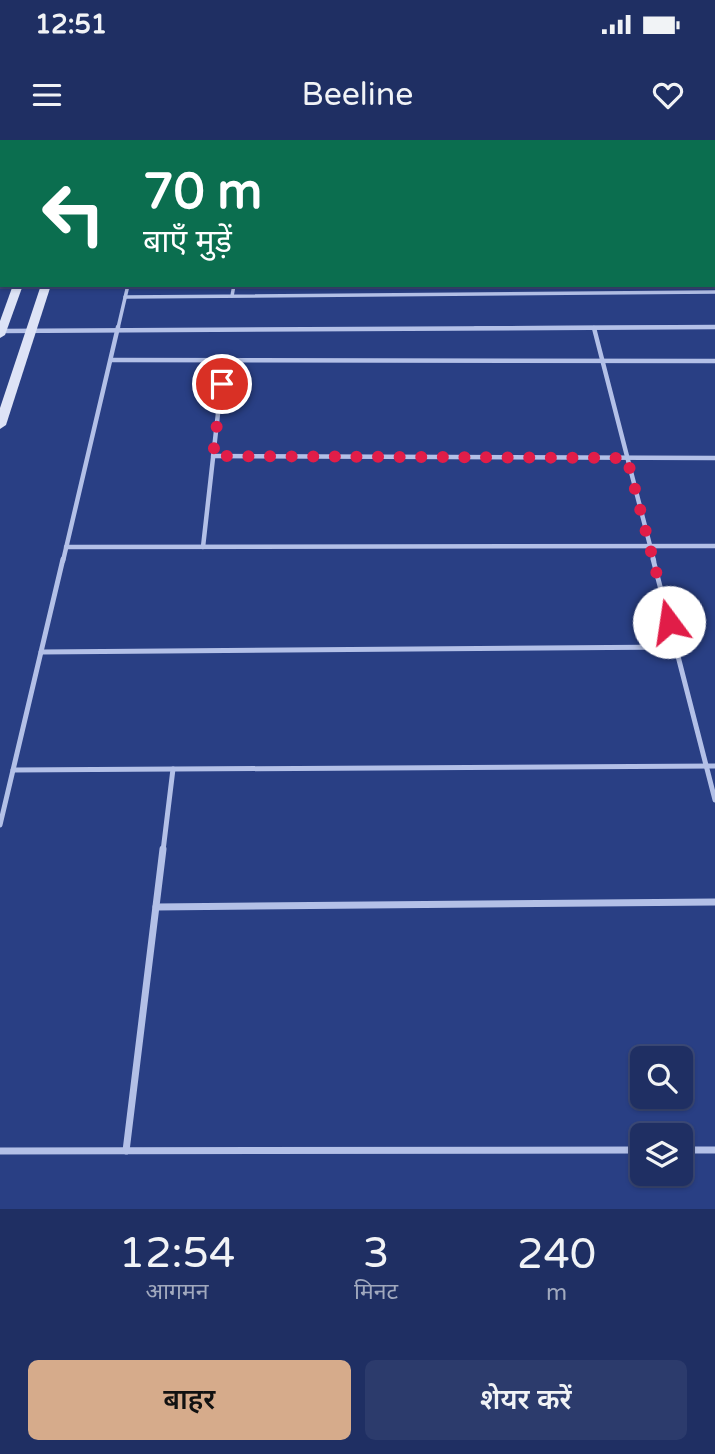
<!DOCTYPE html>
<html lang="hi">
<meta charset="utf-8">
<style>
:root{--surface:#1f2f63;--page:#2c3b6c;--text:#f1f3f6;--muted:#a1a9be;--line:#3c4a78;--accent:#d6ab8b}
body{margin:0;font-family:"Varela Round","Noto Sans Devanagari",sans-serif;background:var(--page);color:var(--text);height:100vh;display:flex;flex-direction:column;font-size:26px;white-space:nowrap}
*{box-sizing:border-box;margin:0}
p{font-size:23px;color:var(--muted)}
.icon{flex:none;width:38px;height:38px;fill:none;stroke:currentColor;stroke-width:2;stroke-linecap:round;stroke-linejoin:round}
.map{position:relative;height:1069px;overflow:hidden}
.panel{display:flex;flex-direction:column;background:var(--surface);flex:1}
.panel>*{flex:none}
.banner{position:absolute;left:0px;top:0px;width:716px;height:147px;box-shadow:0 2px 5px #0004,0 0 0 2px var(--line);background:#0b6e4f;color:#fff;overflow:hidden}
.buttons{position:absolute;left:630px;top:906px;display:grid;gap:14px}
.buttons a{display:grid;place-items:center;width:63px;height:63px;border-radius:10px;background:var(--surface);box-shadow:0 2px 5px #0004,0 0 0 2px var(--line);font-size:35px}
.pin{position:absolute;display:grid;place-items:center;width:60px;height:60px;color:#fff;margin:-30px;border:4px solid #fff;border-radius:50%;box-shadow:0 2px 7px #0007}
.me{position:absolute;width:77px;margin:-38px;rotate:346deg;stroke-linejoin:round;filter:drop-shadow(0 0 5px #0008)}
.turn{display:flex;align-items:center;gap:24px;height:147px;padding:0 28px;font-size:32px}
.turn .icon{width:91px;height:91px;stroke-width:2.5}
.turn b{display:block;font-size:49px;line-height:60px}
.eta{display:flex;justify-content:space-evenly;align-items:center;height:119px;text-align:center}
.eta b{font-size:42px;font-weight:600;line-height:49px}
.primary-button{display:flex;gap:14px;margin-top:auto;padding:14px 28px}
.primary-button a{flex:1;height:80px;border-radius:10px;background:var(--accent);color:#111;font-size:28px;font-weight:600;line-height:80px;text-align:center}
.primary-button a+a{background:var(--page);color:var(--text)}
.status{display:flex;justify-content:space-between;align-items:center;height:49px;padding:0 35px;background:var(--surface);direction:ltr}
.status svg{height:19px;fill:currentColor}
header{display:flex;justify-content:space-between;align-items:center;height:91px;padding:0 28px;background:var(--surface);font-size:32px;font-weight:600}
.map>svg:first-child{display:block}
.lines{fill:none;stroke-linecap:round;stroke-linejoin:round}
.lane-far3{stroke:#b3c0e7;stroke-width:3.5}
.lane-far2{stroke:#b3c0e7;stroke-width:4.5}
.lane-far1{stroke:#b3c0e7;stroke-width:5}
.lane{stroke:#b3c0e7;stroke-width:7}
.secondary{fill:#dde3f6;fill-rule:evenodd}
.route{stroke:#e11d48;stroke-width:12;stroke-dasharray:0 21.6}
</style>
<div class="status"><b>12:51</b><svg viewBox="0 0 49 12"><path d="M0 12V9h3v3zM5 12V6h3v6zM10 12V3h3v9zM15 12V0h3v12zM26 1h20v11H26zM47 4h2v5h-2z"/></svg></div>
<header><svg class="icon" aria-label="menu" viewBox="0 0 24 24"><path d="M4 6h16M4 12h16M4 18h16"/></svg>Beeline<svg class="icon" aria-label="heart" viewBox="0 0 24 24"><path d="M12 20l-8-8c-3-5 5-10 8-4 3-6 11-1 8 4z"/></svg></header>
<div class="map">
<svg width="715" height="1069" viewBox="0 0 715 1069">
<rect width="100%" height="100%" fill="#293f84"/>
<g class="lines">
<g class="lane-far3">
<polyline points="17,2 19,0"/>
<polyline points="184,2 186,0"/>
<polyline points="280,2 282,0"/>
<polyline points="0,19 2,17"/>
<polyline points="714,139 715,142"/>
<polyline points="232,156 234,145"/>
<polyline points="125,157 715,152"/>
<polyline points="118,188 128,145"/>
<polyline points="475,188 715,187"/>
</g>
<g class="lane-far2">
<polyline points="594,188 654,421"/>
<polyline points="2,191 715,187"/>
<polyline points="111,220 715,221"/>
<polyline points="213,316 715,318"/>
<polyline points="66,407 715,406"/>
<polyline points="203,407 224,220"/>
<polyline points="63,421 118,187"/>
</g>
<g class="lane-far1">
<polyline points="653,419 715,660"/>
<polyline points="41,512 676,507"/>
<polyline points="13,630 715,626"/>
<polyline points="0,685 63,419"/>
<polyline points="163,711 173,629"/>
</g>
<g class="lane">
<polyline points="156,767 715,762"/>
<polyline points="681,1010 715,1010"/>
<polyline points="0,1011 642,1010"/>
<polyline points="126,1011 163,709"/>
</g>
<g class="secondary">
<polygon points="88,0 97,0 87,2"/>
<polygon points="112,0 121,0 111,2"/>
<polygon points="13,145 23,145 5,195 0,198 0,181"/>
<polygon points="41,145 51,145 6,285 0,289 0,268"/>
</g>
</g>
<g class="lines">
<polyline class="route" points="222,244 213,316 627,318 669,482"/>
</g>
</svg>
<div class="buttons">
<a><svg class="icon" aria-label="search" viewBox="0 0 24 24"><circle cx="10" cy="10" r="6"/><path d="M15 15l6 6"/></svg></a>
<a><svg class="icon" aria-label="layers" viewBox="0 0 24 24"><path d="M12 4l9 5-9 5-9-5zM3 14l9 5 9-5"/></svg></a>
</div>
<div class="pin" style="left:222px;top:244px;background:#d93025"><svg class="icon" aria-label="arrive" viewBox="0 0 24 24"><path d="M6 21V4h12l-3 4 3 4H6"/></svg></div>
<svg class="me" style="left:669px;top:482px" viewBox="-20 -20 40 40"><circle r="19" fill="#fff"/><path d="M0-13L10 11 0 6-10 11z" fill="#e11d48"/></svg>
<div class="banner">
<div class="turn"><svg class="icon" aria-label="left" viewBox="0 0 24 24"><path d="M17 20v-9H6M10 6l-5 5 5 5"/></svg><div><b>70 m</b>बाएँ मुड़ें</div></div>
</div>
</div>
<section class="panel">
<div class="eta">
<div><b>12:54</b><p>आगमन</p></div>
<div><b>3</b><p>मिनट</p></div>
<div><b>240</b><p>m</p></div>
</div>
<div class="primary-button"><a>बाहर</a><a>शेयर करें</a></div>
</section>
